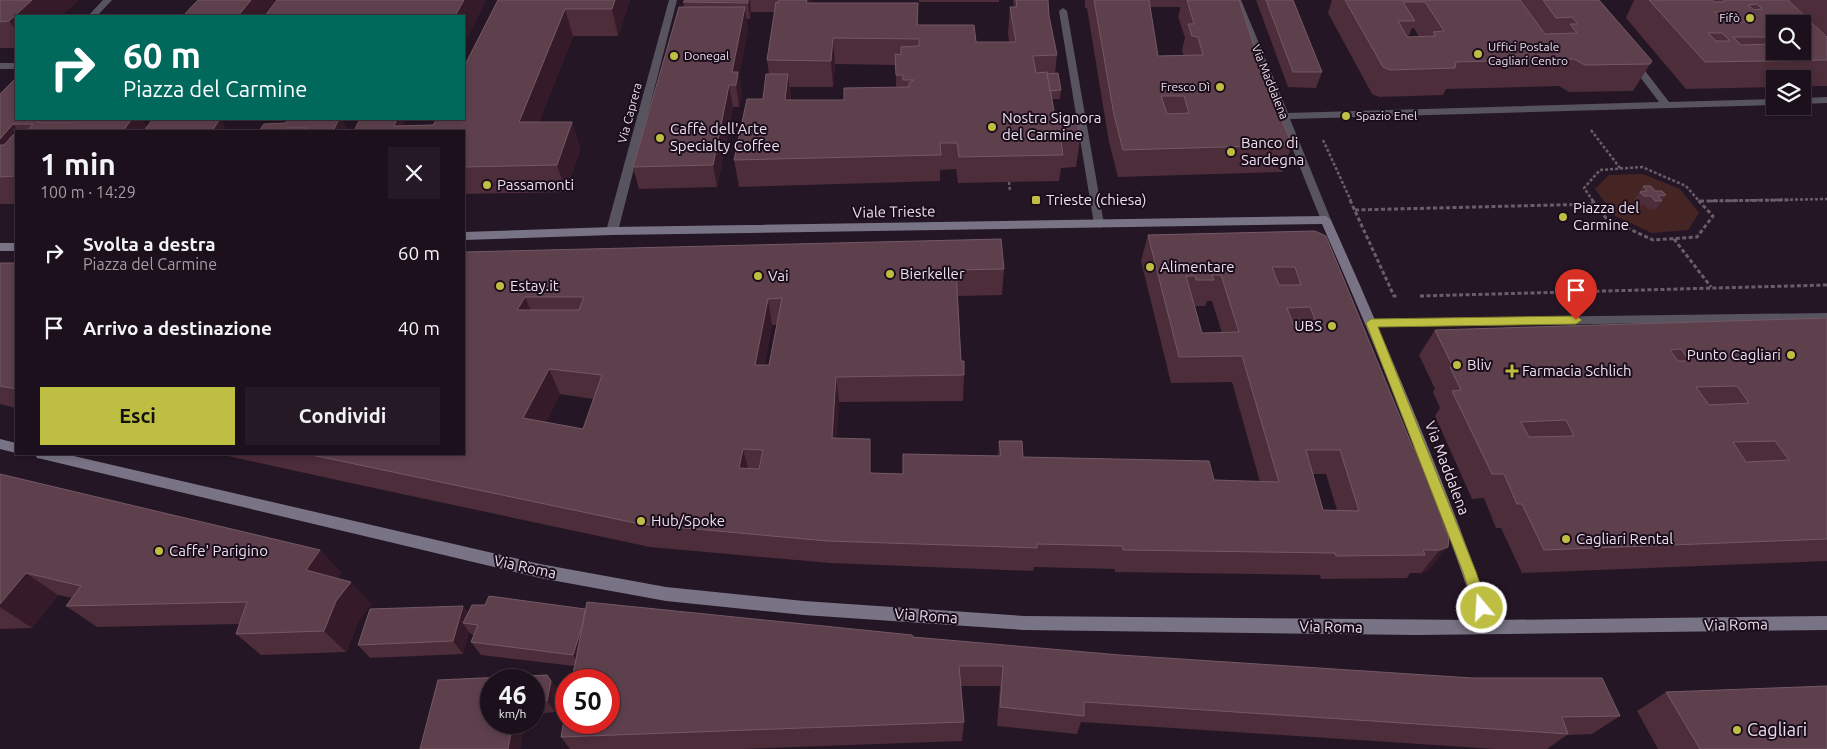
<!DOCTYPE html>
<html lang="it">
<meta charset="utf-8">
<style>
:root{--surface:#1c101c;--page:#251925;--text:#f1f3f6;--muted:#a09da3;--line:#3a303b;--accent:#bebf42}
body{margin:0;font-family:Ubuntu,sans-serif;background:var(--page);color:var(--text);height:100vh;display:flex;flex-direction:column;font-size:19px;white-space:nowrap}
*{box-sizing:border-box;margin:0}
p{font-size:16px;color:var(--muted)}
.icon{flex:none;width:28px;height:28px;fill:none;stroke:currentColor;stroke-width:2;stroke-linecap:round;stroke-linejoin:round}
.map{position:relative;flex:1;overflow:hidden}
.details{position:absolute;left:15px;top:130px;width:450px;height:325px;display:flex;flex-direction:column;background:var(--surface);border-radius:0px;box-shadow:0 2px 8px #0003,0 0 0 1px var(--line)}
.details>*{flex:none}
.hud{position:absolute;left:15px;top:15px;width:450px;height:105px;border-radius:0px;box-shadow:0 2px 8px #0003,0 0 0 1px var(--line);background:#00695c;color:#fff;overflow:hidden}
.buttons{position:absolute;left:1766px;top:15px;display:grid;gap:10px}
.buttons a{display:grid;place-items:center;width:45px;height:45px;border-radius:0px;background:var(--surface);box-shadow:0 2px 8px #0003,0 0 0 1px var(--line);font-size:25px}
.speed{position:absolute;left:480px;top:669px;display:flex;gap:10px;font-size:25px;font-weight:700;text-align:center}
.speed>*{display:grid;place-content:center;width:65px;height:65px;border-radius:50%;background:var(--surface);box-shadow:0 2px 8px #0003,0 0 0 1px var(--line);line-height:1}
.speed small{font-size:12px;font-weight:400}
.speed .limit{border:8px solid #d22;background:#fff;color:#111}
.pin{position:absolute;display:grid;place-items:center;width:42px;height:42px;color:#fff;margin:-51px -21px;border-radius:50% 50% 50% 0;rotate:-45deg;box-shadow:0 0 5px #0007}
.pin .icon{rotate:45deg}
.me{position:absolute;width:55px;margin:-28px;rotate:342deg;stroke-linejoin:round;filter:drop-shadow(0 0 4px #0008)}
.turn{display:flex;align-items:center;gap:18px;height:105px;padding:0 25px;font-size:22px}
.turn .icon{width:65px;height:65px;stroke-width:2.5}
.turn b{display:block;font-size:35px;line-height:42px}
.round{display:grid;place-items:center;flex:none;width:52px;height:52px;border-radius:0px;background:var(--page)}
.summary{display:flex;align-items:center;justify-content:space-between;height:85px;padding:0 25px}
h1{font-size:30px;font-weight:700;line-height:38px}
.button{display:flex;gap:10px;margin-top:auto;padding:10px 25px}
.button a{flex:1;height:58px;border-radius:0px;background:var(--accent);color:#111;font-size:20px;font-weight:700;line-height:58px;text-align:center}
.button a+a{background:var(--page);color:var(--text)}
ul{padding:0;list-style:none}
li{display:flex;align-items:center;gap:15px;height:75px;padding:0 25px}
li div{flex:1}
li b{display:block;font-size:19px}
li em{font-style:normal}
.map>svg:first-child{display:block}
.green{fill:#442523}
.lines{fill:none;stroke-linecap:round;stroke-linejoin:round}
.path-far1{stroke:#6a5d6a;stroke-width:2.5;stroke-dasharray:3 2;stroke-linecap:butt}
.path{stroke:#6a5d6a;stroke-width:3;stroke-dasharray:4 2.5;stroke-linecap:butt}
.street{fill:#57545f;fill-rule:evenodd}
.secondary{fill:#797485;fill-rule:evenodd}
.wall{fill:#4c2d39;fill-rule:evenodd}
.shaded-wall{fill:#351b29}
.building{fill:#5d404c;stroke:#735965;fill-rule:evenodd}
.route{fill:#bebf42;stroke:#7c7c2b}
.poi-dot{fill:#bebf42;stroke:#1c0d1c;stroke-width:2}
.labels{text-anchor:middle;stroke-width:4;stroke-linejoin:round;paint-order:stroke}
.far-poi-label{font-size:12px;fill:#ebe0eb;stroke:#1c0d1c;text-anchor:start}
.far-street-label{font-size:12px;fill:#ebe0eb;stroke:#1c0d1c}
.poi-label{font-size:15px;fill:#ebe0eb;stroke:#1c0d1c;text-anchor:start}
.street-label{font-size:15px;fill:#ebe0eb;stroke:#1c0d1c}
.near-poi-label{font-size:18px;fill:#ebe0eb;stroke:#1c0d1c;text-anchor:start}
</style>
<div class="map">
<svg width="1827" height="749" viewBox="0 0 1827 749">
<rect width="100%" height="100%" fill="#251625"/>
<polygon class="green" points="1643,174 1680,189 1699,213 1688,230 1652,233 1615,216 1595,189 1609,175"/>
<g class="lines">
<g class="path-far1">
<polyline points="1591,130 1620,168"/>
<polyline points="1323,140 1351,201"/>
<polyline points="1009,182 1010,191"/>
<polyline points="1593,201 1584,188 1600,170 1642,167 1686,186 1699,201"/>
<polyline points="1710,201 1827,199"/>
</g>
<g class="path">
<polyline points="1350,200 1394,296 1397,296"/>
<polyline points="1592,200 1606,218 1653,240 1697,237 1713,216 1698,200"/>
<polyline points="1700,201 1790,200"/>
<polyline points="1355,210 1595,204"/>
<polyline points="1674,239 1711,287"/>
<polyline points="1420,296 1827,285"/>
</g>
<g class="street">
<polygon points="103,0 112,0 97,16 88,16"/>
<polygon points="669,0 677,0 618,231 612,235 606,231"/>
<polygon points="1233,0 1241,0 1288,113 1659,102 1628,61 1633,58 1636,59 1669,102 1775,99 1775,105 1290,119 1331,220 1326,224 1321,220"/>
<polygon points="1063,8 1067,11 1104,224 1099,228 1094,224 1059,11"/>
<rect x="0" y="63" width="16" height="6"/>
<polygon points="1827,97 1827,103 1802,104 1802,98"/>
<polygon points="1827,313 1827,321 1371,327 1365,323 1371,319"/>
</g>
<g class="secondary">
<path d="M1326,216L1331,220C1390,352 1446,484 1493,620L1827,616V630L1417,635L1024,630L804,615L666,601L540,578L42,459L37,458L35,454H65L540,564L666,587L804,601L1024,616L1478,620C1433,485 1379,354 1322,224L612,235L464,240V232L612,227Z"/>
<rect x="0" y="243" width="16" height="8"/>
<polygon points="0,439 16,443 16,453 0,449"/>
</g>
</g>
<g class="wall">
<polygon points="0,0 78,0 61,16 16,16 16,48 0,48"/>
<polygon points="498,0 630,0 618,36 573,36 539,122 572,122 580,149 566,192 464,194 464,131 354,131 360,119 402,119 405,126 433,125"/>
<path d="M685,0H813V3H918V25L976,42H1009L1008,33L1010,7H1014L1013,0H1048L1049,16L1057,55L1055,73L1061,90L1060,99H1052L1056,122L1080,140L1076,167L1061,168L1059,181L958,183L956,169L940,170V181L739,187L734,160L763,99L769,74L767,60L775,12H751L750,19H746L748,29L739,75L742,94L739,107H733L717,187L639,189L633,167L684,7L683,2ZM835,64L896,65V87L844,100H791L790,87H833Z"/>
<rect x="919" y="0" width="80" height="2"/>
<path d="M1085,0H1239L1263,74L1292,145L1282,172L1118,177L1109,142L1087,8H1085ZM1150,7H1180V10L1178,16L1185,38L1182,50L1183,55L1158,56Z"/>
<polygon points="1256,0 1293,0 1322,72 1316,88 1288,87"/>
<path d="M1332,0H1599L1650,64L1633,91L1569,92L1559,86L1446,89L1443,95L1379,97L1372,94L1328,13ZM1412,28H1414L1419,37H1408Z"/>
<path d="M1634,0H1788L1827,37V86H1802V79H1775V87L1686,89L1626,18ZM1775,24L1802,51H1775Z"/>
<polygon points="1788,0 1827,0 1827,36"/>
<polygon points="0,94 16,119 228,131 16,131 16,204 0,204"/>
<polygon points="286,123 349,131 259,131"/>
<polygon points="1643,186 1666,195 1656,209 1649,210 1645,205 1638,205 1634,200"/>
<path d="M1315,231L1413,448L1448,523L1445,527L1449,537L1429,570L1421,573H1410L1407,578L1321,579L1320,575L1115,572V569L1034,567L1033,571L830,563L650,547L346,482L219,454H464V252L1004,269L1002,295L958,296L961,361L964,375L963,401L839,402L836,439L871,473L903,474L998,456L999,441L1023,457L1214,480L1260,482L1232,382L1171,383L1141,261L1148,235ZM1207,301H1212L1222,333H1202L1195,306H1205ZM772,325H777L769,365H764ZM560,394L593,399L583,429L546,422ZM1313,474H1326L1337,510H1323Z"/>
<polygon points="0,263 16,263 16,408 0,404"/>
<polygon points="1827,318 1827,561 1522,573 1501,528 1496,528 1484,498 1472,499 1435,416 1440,408 1433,392 1435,389 1419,355 1435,330"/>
<polygon points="0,474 320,550 341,573 337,578 371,604 358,622 346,652 261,655 236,634 239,624 97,627 66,606 72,598 58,595 32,628 0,629"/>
<polygon points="585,609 913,637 1620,716 1592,734 1567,735 1547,749 1495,749 1081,722 1077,734 997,726 1000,686 961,686 964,722 962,741 742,749 570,749 561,737 574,666 481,655 471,642 474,636 469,632 463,654 370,658 358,645 468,612"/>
<polygon points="547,675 560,693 555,712 534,714 534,680 491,680 491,722 525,722 520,749 420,749 438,680"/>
<polygon points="1666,692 1827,749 1658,749 1637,711"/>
</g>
<g class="shaded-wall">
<polygon points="32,0 78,0 61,16 16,16 16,30 9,21"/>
<polygon points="251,0 286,0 274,16 238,16"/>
<polygon points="464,0 486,0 486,1 464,45 464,16 455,16"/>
<polygon points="615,0 630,0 618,36 612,9"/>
<polygon points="748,0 750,0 751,12 750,19 748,3"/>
<polygon points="807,0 813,0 813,5 806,3"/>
<polygon points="745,7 748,29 739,75 742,94 739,107 736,85 732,72"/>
<polygon points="565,9 573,36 529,149 519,122"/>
<polygon points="833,38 835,64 833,87 831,61"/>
<polygon points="788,74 791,101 785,100"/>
<polygon points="729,85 733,107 717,187 713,165"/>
<polygon points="41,119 86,119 75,131 38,122"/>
<polygon points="123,119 142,119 151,131 123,131 122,121"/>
<polygon points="220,119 228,131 212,131"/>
<polygon points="339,119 342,119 349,131 333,131"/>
<polygon points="397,119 402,119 408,131 394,126"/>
<polygon points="572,122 580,149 566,192 557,165"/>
<polygon points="13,124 19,131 16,131 16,170 0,152 0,139"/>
<polygon points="525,297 536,323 517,310"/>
<polygon points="768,299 772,325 759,390 755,365"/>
<polygon points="549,369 560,394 536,443 523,418"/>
<polygon points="836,377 839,402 834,463 832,438"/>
<polygon points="743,449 749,473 739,468"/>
<polygon points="1448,547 1429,570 1421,573 1440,550"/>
<polygon points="320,550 341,573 328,592 306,570"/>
<polygon points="26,573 58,595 32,628 0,607 0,604"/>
<polygon points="351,582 371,604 358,622 346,652 324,631 336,601"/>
<polygon points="463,606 473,618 463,623 469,632 463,654 453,641"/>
<polygon points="587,610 580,667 573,655"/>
<polygon points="547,675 560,693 555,712 547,701"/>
<polygon points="513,722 525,722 520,749 508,749"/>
</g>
<g class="building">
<polygon points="0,0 32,0 9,21 0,22"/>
<polygon points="198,0 251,0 238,16 183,16"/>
<polygon points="277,0 464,0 455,16 265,16"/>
<polygon points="498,0 615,0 612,9 565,9 519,122 572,122 557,165 464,167 464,131 354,131 360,119 397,119 394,126 433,125 437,119 464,119 464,67"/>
<polygon points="685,0 748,0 748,3 683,2"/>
<polygon points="779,0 807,0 806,3 918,3 917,25 974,25 976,42 1016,42 1010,7 1017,7 1016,0 1048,0 1049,16 1057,55 1033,56 1036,73 1047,72 1056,122 1077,121 1080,140 1061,141 1063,155 959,157 957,143 940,143 941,155 734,160 747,99 763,99 766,74 788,74 785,100 844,100 844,88 909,87 909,83 914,80 903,80 903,75 896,75 895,54 901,55 901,47 919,46 919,39 833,38 831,61 767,60 776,2 779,3"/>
<path d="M1094,0H1149L1158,56L1203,55L1198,37L1192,36L1188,24H1194L1187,0H1239L1263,74L1292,145L1123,150L1114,115ZM1161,96H1184L1189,113L1167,114Z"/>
<polygon points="1266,0 1293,0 1322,72 1293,72"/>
<path d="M1345,0H1520L1545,34L1577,33L1570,24H1578L1572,17L1556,18L1543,0H1599L1652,61L1650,64L1585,65L1574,59L1456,62L1455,68L1390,70L1383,67ZM1403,2H1425L1444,31L1433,32L1436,36L1407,37L1398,21H1415Z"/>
<path d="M1649,0H1712L1714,2H1724L1723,0H1788L1827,37V60L1705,62ZM1757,4L1762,9L1754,10L1748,5ZM1714,12H1735L1745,22H1724ZM1775,24H1802V51H1775V44L1741,45L1733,37H1772L1775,40ZM1708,33H1722L1730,41H1716Z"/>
<polygon points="679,7 745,7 732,72 738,72 736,85 729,85 713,165 633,167"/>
<polygon points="1058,73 1061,90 1050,91 1047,74"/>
<polygon points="16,78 16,119 41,119 38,122 75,122 78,119 123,119 122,121 131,120 123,131 27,131 33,124 13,124 0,139 0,94"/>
<polygon points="220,119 212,131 133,131 144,131 152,120"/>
<polygon points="288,119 339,119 333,131 304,131 306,128 286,128 285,131 259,131 264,124 286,123"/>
<polygon points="16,134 16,176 0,177 0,145 4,145 13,135"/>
<polygon points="1643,186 1651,186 1655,191 1662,191 1666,195 1658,196 1662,201 1655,201 1651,196 1644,196 1640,192 1647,191"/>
<path d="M1315,231L1326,236L1413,448H1417L1448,523H1442L1449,537L1448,547L1440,550H1423L1425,555L1336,556L1335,553L1123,550L1122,546L1037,544V548L827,541L640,524L307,454H464V252L1001,239L1004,269L956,270L961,361H964V375L836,377L832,438L870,439V473L903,474V454L1001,456L999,441H1022L1023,457L1209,461L1214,480L1279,482L1242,356L1179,357L1148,235ZM1272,267H1295L1301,285H1279ZM1212,275H1221L1239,332L1202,333L1186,276H1195L1196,280H1214ZM525,297H584L579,310H517ZM782,298L769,365H755L768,299ZM1310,307L1319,330L1296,331L1287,308ZM549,369L602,375L583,429L523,418ZM743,449L763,450L759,469L739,468ZM1306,450H1340L1359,511L1323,510Z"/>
<polygon points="0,263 16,263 16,389 0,386"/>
<path d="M1827,318V539L1544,550L1522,504H1517L1504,474H1492L1452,391L1461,390L1450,367H1453L1435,330ZM1681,349L1689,361H1678L1670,350ZM1737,386L1749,403L1709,405L1696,387ZM1566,420L1574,436L1529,437L1521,422ZM1775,441L1789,460L1746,462L1733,442Z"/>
<polygon points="0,474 320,550 306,570 351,582 336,601 324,631 236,634 247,602 66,606 81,586 26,573 0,604"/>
<polygon points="489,596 585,609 583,623 573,655 471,642 478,625 463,623 472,605 485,605"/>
<polygon points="587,602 912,635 913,637 1120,655 1472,678 1602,678 1620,716 1562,717 1568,734 1084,702 1084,716 1000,707 1003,666 959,666 964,722 561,737 566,708 566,722 609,722 609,680 572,680"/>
<polygon points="463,606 453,641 358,645 370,609"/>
<polygon points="547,675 551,681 547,701 534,702 534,680 491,680 491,722 513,722 508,749 420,749 438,680"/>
<polygon points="1827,686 1827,749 1700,749 1666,692"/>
</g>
<polygon class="route" points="1576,316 1582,320 1576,324 1378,327 1476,572 1488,608 1486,613 1482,614 1477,613 1475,608 1463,572 1366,323 1371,319"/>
<g class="poi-dot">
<circle cx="1750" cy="18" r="5"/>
<circle cx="1478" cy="54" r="5"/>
<circle cx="674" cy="56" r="5"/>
<circle cx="1220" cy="87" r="5"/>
<circle cx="1346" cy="116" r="5"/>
<circle cx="992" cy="127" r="5"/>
<circle cx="660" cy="138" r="5"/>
<circle cx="1231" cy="152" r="5"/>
<circle cx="487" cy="185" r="5"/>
<rect x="1031" y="195" width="10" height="10" rx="2.5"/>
<circle cx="1563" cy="217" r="5"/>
<circle cx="1150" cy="267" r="5"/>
<circle cx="890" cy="274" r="5"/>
<circle cx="758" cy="276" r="5"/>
<circle cx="500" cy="286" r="5"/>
<circle cx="1332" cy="326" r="5"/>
<circle cx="1791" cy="355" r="5"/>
<circle cx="1457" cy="365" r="5"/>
<path d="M1509.5 363.5h5v5h5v5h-5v5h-5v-5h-5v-5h5z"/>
<circle cx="641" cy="521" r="5"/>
<circle cx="1566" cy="539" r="5"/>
<circle cx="159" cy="551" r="5"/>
<circle cx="1737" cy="730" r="5"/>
</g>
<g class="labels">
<g class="far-poi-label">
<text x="1740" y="22" text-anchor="end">Fifò</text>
<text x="1488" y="51">Uffici Postale<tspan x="1488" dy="14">Cagliari Centro</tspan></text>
<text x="684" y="60">Donegal</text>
<text x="1210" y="91" text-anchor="end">Fresco Dì</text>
<text x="1356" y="120">Spazio Enel</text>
</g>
<g class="far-street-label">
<text transform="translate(1270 82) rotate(68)" y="4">Via Maddalena</text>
<text transform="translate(630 113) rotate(-75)" y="4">Via Caprera</text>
</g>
<g class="poi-label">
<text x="1002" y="123">Nostra Signora<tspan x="1002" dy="17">del Carmine</tspan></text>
<text x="670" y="134">Caffè dell'Arte<tspan x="670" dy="17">Specialty Coffee</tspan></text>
<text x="1241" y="148">Banco di<tspan x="1241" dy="17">Sardegna</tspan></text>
<text x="497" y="190">Passamonti</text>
<text x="1046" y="205">Trieste (chiesa)</text>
<text x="1573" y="213">Piazza del<tspan x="1573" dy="17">Carmine</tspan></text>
<text x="1160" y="272">Alimentare</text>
<text x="900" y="279">Bierkeller</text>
<text x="768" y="281">Vai</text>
<text x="510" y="291">Estay.it</text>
<text x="1322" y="331" text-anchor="end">UBS</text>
<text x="1781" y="360" text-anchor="end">Punto Cagliari</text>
<text x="1467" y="370">Bliv</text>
<text x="1522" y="376">Farmacia Schlich</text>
<text x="651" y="526">Hub/Spoke</text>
<text x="1576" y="544">Cagliari Rental</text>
<text x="169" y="556">Caffe' Parigino</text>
</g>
<g class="street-label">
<text transform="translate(894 212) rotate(-1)" y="5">Viale Trieste</text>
<text transform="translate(1447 468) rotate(69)" y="5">Via Maddalena</text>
<text transform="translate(525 567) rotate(12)" y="5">Via Roma</text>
<text transform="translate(926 616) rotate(4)" y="5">Via Roma</text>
<text transform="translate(1736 625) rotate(-1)" y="5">Via Roma</text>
<text transform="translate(1331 627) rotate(1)" y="5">Via Roma</text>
</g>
<g class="near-poi-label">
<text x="1747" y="736">Cagliari</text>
</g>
</g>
</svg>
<div class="buttons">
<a><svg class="icon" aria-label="search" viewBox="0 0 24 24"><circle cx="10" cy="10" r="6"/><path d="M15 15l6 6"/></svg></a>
<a><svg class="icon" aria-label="layers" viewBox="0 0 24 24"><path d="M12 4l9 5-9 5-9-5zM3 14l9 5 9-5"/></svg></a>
</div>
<div class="speed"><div>46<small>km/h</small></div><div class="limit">50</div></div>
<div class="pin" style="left:1576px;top:320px;background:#d93025"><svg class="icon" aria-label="arrive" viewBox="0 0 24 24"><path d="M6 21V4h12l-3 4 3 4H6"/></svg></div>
<svg class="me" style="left:1482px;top:608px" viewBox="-20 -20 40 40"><circle r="17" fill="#bebf42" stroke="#fff" stroke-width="3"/><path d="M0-11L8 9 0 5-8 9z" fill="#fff"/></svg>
<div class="hud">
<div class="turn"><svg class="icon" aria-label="right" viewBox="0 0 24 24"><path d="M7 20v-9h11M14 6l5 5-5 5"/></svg><div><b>60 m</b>Piazza del Carmine</div></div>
</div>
<section class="details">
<div class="summary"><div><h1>1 min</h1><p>100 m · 14:29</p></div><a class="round"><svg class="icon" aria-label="close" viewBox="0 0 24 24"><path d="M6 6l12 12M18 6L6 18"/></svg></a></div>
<ul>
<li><svg class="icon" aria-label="right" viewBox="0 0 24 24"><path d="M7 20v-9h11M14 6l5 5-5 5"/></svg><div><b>Svolta a destra</b><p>Piazza del Carmine</p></div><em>60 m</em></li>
<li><svg class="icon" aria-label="arrive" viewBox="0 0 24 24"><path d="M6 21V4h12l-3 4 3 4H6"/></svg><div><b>Arrivo a destinazione</b></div><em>40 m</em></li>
</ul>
<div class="button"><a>Esci</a><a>Condividi</a></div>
</section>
</div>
